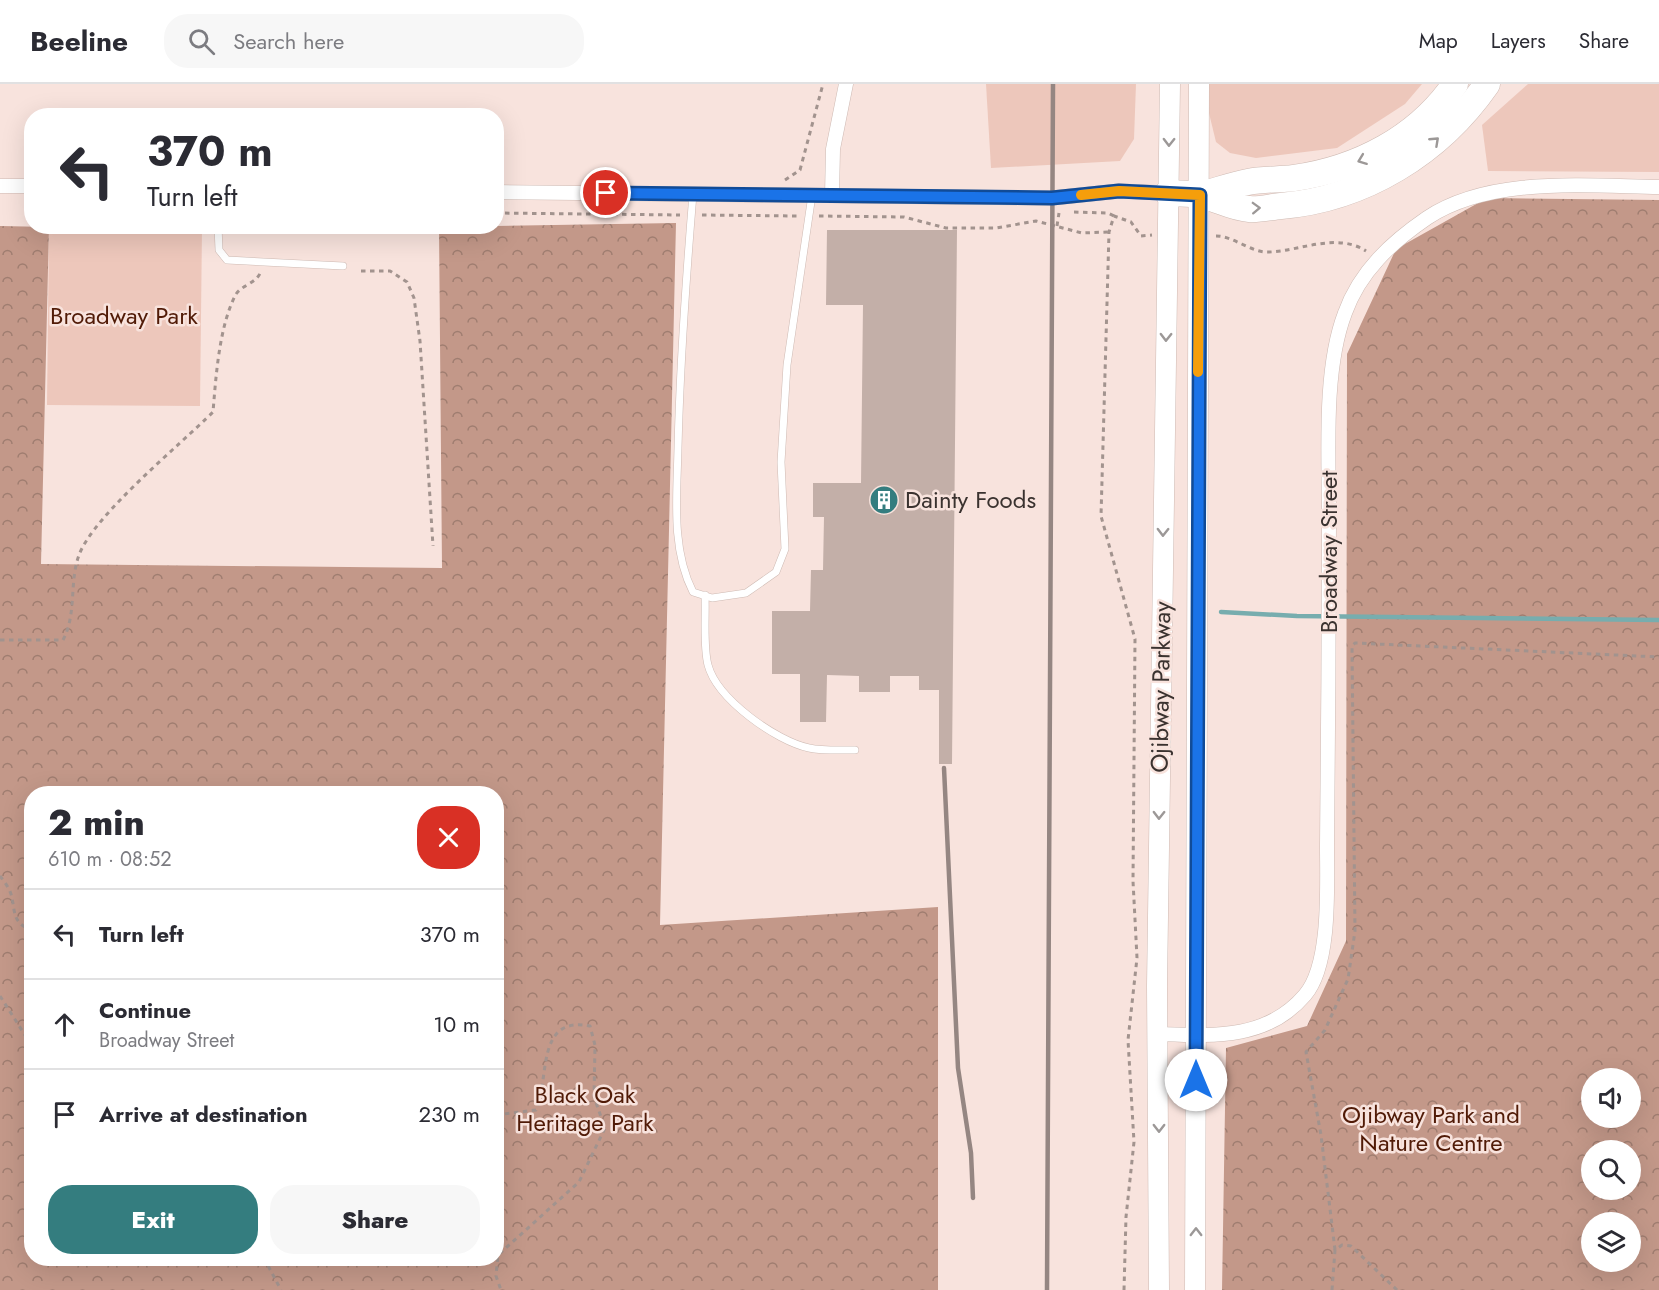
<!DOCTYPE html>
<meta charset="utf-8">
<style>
:root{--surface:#fff;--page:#f7f7f7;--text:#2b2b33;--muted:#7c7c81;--line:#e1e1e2;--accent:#347d7f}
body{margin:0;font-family:Jost,sans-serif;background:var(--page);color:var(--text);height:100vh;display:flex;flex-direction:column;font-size:22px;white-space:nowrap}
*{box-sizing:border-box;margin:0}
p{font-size:20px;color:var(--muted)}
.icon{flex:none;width:33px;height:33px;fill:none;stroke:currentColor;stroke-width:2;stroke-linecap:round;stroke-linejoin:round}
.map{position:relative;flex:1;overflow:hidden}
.side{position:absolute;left:24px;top:702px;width:480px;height:480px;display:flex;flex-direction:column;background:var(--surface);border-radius:24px;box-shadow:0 6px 24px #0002}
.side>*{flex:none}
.guide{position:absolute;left:24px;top:24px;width:480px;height:126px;border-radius:24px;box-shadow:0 6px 24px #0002;background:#fff;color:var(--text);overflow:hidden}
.controls{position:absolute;left:1581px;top:984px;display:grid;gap:12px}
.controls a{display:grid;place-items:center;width:60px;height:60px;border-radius:50%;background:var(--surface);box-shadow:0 6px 24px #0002;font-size:30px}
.pin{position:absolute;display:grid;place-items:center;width:51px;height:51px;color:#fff;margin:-26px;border:3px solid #fff;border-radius:50%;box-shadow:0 2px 6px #0007}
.me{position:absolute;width:66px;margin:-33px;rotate:0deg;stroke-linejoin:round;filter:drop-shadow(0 0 4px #0008)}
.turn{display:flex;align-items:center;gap:21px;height:126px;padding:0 24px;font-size:27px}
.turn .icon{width:78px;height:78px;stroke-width:2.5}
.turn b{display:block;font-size:42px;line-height:51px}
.round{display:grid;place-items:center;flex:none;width:63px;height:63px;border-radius:24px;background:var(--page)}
.head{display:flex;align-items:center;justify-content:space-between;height:102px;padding:0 24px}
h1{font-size:36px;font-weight:800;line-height:45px}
.button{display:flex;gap:12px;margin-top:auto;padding:12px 24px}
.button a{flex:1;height:69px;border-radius:24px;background:var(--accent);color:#fff;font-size:24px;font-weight:800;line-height:69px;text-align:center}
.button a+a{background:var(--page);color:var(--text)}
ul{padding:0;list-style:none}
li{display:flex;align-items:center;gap:18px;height:90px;padding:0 24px;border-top:2px solid var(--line)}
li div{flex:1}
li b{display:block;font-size:22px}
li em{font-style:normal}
header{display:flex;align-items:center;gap:36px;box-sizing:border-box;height:84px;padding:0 30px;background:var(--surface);border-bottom:2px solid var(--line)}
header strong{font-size:28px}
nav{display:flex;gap:33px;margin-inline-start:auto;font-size:21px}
.search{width:420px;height:54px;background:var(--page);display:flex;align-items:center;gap:15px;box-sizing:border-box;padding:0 21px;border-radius:24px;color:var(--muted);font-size:22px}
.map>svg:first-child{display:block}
.green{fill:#edc7bb}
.forest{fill:url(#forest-crowns);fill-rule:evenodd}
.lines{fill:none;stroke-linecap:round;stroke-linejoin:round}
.stream{stroke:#77adae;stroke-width:4.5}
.building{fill:#c3afa8}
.service-casing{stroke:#cebab3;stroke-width:8}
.minor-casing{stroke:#cebab3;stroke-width:15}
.secondary-casing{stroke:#cebab3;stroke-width:21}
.motorway-casing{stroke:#cebab3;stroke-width:27}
.path{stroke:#a2938e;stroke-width:3;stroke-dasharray:4.5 4.5;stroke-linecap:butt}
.service{stroke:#fff;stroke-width:7}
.minor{stroke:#fff;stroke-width:14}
.secondary{stroke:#fff;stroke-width:20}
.motorway{stroke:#fff;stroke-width:26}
.rail{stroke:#958682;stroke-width:4.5}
.oneway{stroke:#9c9897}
.route-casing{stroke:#114b97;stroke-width:15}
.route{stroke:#1a73e8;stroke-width:10}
.slow{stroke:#f59e0b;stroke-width:10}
.labels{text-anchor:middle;stroke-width:5;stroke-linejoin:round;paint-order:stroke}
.park-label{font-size:24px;fill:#511b07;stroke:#f8e3dd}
.poi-label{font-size:24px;fill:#3a322f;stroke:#f8e3dd;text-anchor:start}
.street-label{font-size:24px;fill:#3a322f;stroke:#f8e3dd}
</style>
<header>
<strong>Beeline</strong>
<div class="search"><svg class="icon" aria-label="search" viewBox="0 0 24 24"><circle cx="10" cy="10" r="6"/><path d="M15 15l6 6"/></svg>Search here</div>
<nav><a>Map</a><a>Layers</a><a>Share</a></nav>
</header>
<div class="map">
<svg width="1659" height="1206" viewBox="0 0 1659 1206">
<defs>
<pattern id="forest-crowns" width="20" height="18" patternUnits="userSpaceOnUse" patternTransform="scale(1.5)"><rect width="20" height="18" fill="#c39889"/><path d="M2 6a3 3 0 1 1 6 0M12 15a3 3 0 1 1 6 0" fill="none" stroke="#9f7d70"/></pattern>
</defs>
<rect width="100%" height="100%" fill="#f8e3dd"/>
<g class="green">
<polygon points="986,0 1136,0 1134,55 1120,77 991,84"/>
<polygon points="1209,0 1422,0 1405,20 1337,64 1256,74 1230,69 1216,58 1208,25"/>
<polygon points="1528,0 1659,0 1659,88 1488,87 1482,41"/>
<polygon points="49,143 202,144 200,322 47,321"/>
</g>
<g class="forest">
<path d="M1487,114L1659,116V1206H1222L1226,964L1307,942L1346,857L1347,270L1396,165ZM1592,994H1630V1034H1592ZM1592,1066H1630V1106H1592ZM1592,1138H1630V1178H1592Z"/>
<path d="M676,139L660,841L938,823V1206H0V142L49,143L41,480L442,484L439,143ZM32,710H496V1174H32Z"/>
</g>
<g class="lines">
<polyline class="stream" points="1221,528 1297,532 1659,536"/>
</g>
<polygon class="building" points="827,146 957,146 952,680 939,680 939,606 919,606 919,592 890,592 890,608 859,608 859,592 827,591 826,638 800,638 800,590 772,590 772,527 810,527 811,486 823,486 824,433 813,433 813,399 861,399 863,221 826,221"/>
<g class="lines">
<g class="service-casing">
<g id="service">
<path d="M693,110C686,195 680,279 678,364C677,412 671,465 693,508L712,514L746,509L776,488L785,465L781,378L787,281L812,111"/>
<polyline points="218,142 219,166 227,176 343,182"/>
<path d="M705,511C706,532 703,562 708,581C717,615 776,657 809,664C823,667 840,666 855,666"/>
</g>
</g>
<g class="minor-casing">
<g id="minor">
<polyline points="0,102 32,102"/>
<polyline points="496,108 1052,114 1119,107 1168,109"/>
<polyline points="832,111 833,65 846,0"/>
<path d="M1159,950C1212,952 1267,956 1305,911C1331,881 1327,802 1327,763C1328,653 1329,544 1329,434C1329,372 1323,286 1345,229C1360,187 1392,158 1427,134C1490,92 1587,102 1659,103"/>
</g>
</g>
<g class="secondary-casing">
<g id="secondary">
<polyline points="1159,1206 1157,902 1170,0"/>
<polyline points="1195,1206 1199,0"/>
</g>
</g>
<g class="motorway-casing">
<g id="motorway">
<path d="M1168,109C1178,110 1190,109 1200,111C1216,114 1232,124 1249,125C1259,126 1270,123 1281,122C1364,115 1439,69 1487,0"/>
<path d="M1200,111C1216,107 1232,101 1248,98C1263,95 1279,96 1294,94C1358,85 1418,54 1455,0"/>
</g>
</g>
<g class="path">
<polyline points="785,96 800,86 823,0"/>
<polyline points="1074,128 1108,129 1114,132"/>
<polyline points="496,129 680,131"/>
<polyline points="702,131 797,132"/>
<polyline points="819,132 904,133 946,144 996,144 1036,137 1082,149 1109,148"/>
<polyline points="1057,142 1059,129"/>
<path d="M1216,152C1234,152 1251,169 1269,168C1300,167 1337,148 1366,167"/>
<polyline points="361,187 390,187 407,198 414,214 420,257 433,462"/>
<path d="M0,556H63C77,530 69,498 79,471C94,431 180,361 213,328C216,292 219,244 235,212C240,201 257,200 261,187"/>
<path d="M0,792C4,797 9,804 11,810C16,829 11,837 32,847"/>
<polyline points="0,912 32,962"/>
<path d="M496,1031L536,1026C550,996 535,931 590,942L595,961L594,1013L605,1044L579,1098L498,1171L496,1192L501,1206"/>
<polyline points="1335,1166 1321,1051 1306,968 1325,946 1348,895 1355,847 1352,562 1355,559 1659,573"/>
<polyline points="264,1174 281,1206"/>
<polyline points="1124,1206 1126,1133 1134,1058 1128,956 1137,874 1133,797 1135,555 1101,432 1109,148 1114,132 1131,138 1141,152 1152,151"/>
<polyline points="1332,1206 1335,1166 1342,1161 1351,1162 1397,1206"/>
</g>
<use href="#service" class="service"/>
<use href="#minor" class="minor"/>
<use href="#secondary" class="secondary"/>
<use href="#motorway" class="motorway"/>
<g class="rail">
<polyline points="944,684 958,984 971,1069 973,1114"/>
<polyline points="1047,1206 1053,0"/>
</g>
</g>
<defs><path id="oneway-chevron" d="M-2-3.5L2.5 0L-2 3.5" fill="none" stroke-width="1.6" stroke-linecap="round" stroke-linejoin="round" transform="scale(1.5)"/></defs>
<g class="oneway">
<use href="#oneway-chevron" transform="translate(1435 57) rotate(-43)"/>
<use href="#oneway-chevron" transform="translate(1169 58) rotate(91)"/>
<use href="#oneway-chevron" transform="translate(1362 76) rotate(159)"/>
<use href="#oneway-chevron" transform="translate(1256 124) rotate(-2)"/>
<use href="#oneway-chevron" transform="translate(1166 253) rotate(91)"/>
<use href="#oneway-chevron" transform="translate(1163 448) rotate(91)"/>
<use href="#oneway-chevron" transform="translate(1159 731) rotate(91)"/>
<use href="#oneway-chevron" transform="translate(1159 1044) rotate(90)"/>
<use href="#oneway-chevron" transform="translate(1196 1148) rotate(-90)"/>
</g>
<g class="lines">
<g class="route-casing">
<polyline id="route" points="606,109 1052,114 1119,107 1200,111 1196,996"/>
</g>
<use href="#route" class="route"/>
<polyline class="slow" points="1081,111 1119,107 1200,111 1198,288"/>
</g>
<defs>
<g id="building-disc" transform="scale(1.5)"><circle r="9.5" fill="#347d7f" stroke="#f8e3dd"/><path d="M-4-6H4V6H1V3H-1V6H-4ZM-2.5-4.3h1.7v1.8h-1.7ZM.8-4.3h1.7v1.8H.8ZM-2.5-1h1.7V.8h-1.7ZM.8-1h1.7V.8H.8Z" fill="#fff"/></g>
</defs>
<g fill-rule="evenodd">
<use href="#building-disc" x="884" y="416"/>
</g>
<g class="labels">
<g class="park-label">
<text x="124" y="240">Broadway Park</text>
<text x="585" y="1019">Black Oak<tspan x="585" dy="28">Heritage Park</tspan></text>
<text x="1431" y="1039">Ojibway Park and<tspan x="1431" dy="28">Nature Centre</tspan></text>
</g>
<g class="poi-label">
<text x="905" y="424">Dainty Foods</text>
</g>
<g class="street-label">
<text transform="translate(1329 468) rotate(-90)" y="8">Broadway Street</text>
<text transform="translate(1161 603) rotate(-89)" y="8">Ojibway Parkway</text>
</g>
</g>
</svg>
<div class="controls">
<a><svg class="icon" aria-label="sound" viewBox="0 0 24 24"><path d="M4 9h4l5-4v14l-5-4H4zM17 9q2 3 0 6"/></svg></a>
<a><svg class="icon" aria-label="search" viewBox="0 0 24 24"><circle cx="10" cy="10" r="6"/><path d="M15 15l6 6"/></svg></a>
<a><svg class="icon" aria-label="layers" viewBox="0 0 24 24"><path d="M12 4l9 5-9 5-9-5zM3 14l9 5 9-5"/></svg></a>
</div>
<div class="pin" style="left:606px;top:109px;background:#d93025"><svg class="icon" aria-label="arrive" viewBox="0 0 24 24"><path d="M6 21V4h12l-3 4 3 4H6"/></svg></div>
<svg class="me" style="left:1196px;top:996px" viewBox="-20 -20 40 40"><circle r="19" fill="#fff"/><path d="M0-13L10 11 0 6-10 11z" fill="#1a73e8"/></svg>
<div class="guide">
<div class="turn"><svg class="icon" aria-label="left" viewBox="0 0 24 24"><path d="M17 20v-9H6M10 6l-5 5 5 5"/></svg><div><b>370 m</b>Turn left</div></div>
</div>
<section class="side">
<div class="head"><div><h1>2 min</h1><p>610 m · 08:52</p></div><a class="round" style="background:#d93025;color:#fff"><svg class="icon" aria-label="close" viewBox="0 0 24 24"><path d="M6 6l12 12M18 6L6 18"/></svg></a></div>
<ul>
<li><svg class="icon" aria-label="left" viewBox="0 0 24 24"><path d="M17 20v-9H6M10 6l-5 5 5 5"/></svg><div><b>Turn left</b></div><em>370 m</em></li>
<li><svg class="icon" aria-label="ahead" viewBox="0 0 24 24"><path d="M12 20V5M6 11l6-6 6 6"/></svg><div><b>Continue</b><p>Broadway Street</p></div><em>10 m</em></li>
<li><svg class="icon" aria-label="arrive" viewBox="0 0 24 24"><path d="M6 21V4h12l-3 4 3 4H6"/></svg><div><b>Arrive at destination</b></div><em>230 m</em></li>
</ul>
<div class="button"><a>Exit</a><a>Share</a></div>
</section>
</div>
